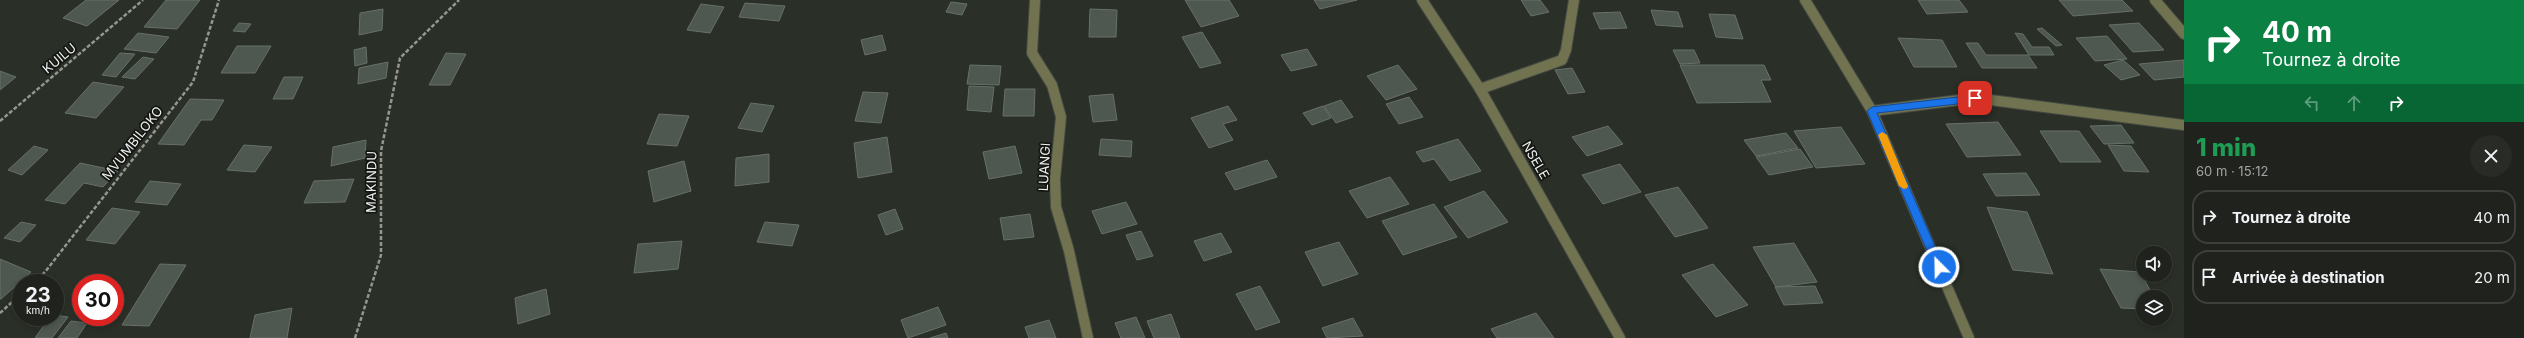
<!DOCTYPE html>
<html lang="fr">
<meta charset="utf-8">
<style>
:root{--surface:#20231d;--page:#282b26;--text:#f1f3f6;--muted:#a2a4a4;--line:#3d403b}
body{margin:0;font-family:Inter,sans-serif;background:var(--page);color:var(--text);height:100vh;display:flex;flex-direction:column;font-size:15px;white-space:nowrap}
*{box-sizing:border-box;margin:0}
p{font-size:13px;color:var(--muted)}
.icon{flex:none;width:22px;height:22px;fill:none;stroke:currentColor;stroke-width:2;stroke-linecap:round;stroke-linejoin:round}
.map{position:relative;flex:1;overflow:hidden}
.panel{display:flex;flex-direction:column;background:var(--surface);width:340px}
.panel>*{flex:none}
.guide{background:#0b8043;color:#fff;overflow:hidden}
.buttons{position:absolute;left:2136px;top:246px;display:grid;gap:8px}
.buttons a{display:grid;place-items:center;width:36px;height:36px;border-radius:50%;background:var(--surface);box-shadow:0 2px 6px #0003,0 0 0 1px var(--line);font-size:20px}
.speed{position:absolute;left:12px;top:274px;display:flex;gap:8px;font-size:20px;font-weight:700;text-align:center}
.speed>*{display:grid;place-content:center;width:52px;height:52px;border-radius:50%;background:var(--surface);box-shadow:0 2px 6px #0003,0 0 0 1px var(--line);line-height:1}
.speed small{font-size:10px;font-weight:400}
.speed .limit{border:6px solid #d22;background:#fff;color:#111}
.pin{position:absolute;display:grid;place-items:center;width:34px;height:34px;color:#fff;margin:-17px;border-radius:8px;box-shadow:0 2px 6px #0006}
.me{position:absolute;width:44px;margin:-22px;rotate:337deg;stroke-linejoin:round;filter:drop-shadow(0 0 3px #0008)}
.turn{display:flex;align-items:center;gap:14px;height:84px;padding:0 12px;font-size:18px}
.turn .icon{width:52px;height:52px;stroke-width:2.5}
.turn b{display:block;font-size:28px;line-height:34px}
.lanes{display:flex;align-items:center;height:38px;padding:0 12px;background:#0003;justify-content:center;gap:20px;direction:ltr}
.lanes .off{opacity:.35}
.round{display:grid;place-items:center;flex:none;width:42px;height:42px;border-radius:21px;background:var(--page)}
.overview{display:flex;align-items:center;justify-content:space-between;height:68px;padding:0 12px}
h1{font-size:24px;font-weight:800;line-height:30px;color:#1e9e55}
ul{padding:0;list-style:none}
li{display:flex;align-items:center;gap:12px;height:54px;margin:0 8px 6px;padding:0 4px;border:2px solid var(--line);border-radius:16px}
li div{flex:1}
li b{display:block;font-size:15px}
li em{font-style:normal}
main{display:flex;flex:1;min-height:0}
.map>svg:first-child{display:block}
.building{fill:#4e5750;stroke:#677069}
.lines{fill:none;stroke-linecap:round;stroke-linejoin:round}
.minor-casing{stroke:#454a43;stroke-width:12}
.path{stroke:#939790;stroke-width:2.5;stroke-dasharray:4 2;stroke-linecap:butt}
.minor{stroke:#717350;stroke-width:10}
.route{fill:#1a73e8;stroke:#114b97}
.slow{fill:#f59e0b}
.labels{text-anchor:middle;stroke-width:3.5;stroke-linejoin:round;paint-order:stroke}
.street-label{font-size:13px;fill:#eef1ec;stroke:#141613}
</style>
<main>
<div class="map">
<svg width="2184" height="338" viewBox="0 0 2184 338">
<rect width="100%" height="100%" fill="#2a2f27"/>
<g class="building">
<polygon points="86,0 119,0 87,26 63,18"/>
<polygon points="166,0 200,0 177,29 144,27"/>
<polygon points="1185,0 1229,0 1239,16 1201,27"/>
<polygon points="1314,0 1357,0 1320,9"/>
<polygon points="1521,0 1540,0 1549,12 1531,16"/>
<polygon points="1918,0 1959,0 1968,12 1927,14"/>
<polygon points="2059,0 2122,0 2133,11 2073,16"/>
<polygon points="951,2 967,4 962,15 946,12"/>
<polygon points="745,3 785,6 779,21 739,17"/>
<polygon points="701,4 724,7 710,33 687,30"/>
<polygon points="383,9 382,30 359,35 360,13"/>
<polygon points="1090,9 1117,10 1116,37 1089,37"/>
<polygon points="1651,10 1678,12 1683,27 1656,25"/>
<polygon points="1620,12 1627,28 1600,29 1593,13"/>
<polygon points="1709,14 1735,15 1743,39 1716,37"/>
<polygon points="239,23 251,24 245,32 233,31"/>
<polygon points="2139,23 2164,50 2133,52 2109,25"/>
<polygon points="2042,28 2062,45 2056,46 2037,29"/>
<polygon points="1202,32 1221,63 1200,68 1182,37"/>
<polygon points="138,33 169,37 156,53 124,49"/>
<polygon points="2015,33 2023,34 2032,47 2049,47 2054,55 2029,55"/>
<polygon points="882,35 886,50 865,55 861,40"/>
<polygon points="2107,36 2127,59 2095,61 2076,38"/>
<polygon points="1898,38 1942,40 1957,67 1914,67"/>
<polygon points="1966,43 1978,43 1986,55 2028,55 2037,68 1982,68"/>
<polygon points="237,46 271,46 255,73 221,73"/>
<polygon points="366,47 367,63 355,66 354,50"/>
<polygon points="1307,49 1317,65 1291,71 1281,55"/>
<polygon points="1673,50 1694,50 1700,63 1680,64"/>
<polygon points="120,53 135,54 116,77 102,75"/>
<polygon points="446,53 466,54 450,85 429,85"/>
<polygon points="143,57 154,59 135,79 122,77"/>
<polygon points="2123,60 2140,75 2121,80 2104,65"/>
<polygon points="2184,60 2184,77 2154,80 2139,64"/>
<polygon points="388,62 386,78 358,84 359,68"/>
<polygon points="970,65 1001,66 999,85 967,84"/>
<polygon points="1398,65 1417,89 1386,100 1367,76"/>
<polygon points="1680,65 1764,65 1771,80 1761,80 1771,102 1697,103"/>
<polygon points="1572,68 1585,92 1568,94 1555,70"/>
<polygon points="0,71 16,77 0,90"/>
<polygon points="284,77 303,77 293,99 273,99"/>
<polygon points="93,82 124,87 96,118 65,113"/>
<polygon points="969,86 994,87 991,112 967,110"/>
<polygon points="1005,89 1035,89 1034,116 1003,116"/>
<polygon points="863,92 888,93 881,123 855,121"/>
<polygon points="1113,94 1117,120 1093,122 1089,96"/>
<polygon points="1409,97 1423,117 1399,124 1386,104"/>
<polygon points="190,99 224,100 212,120 201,120 184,145 158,144"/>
<polygon points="1341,100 1353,117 1336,123 1324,106"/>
<polygon points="751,103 774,106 762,132 738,128"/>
<polygon points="1228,106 1237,120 1223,124 1233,140 1209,148 1191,118"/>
<polygon points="1323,106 1331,118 1312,125 1303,113"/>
<polygon points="659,114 689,116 677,146 647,144"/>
<polygon points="1998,122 2021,155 1967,157 1946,124"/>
<polygon points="2121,125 2134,143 2104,144 2090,126"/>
<polygon points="1608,126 1623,144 1587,156 1572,137"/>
<polygon points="1841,127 1865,164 1816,168 1794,131"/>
<polygon points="2040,131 2079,131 2101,162 2060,162"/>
<polygon points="1786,133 1798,148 1756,156 1744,140"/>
<polygon points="887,137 892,172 858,178 854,143"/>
<polygon points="1101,139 1132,141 1131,157 1099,155"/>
<polygon points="1458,139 1481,171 1450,181 1434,159 1423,162 1416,152"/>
<polygon points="366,140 365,158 331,166 333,147"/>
<polygon points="244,145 272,147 255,172 227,170"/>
<polygon points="2108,145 2131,146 2149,172 2124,171"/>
<polygon points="34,146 48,150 22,175 8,170"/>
<polygon points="1015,146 1022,173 989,179 983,152"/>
<polygon points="1800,149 1813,167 1769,175 1756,157"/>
<polygon points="769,154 769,182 735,186 736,158"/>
<polygon points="1267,160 1277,177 1235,190 1225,173"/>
<polygon points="684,161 691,191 654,202 648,171"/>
<polygon points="80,163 118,171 103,187 84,183 65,204 45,200"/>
<polygon points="1620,164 1641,192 1603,204 1582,175"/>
<polygon points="2026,173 2040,195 1996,196 1983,174"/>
<polygon points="1390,177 1409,204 1367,218 1349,191"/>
<polygon points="354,179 345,202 304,203 314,181"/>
<polygon points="150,181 181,184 167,205 135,202"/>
<polygon points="1678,187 1708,228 1675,237 1645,195"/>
<polygon points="1484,191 1508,222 1468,238 1444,207"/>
<polygon points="1126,202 1137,224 1102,234 1092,211"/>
<polygon points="1434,204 1457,237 1403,255 1382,221"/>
<polygon points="1987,207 2027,212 2053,274 2013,270"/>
<polygon points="112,208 140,212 115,244 86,240"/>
<polygon points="895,209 903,229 886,235 878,215"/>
<polygon points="1030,214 1034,237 1004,240 1000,218"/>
<polygon points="21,222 36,225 20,242 4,238"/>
<polygon points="765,222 799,225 792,246 757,242"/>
<polygon points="1141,231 1153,256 1137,260 1126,235"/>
<polygon points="1221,233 1232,252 1204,261 1194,241"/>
<polygon points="682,241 678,269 634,273 638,244"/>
<polygon points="1339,242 1358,274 1323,286 1305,252"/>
<polygon points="1794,243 1817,282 1776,287 1753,247"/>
<polygon points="0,259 31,272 1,299 0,299"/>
<polygon points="160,264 186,265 149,326 122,325"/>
<polygon points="1713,264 1748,305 1716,317 1682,275"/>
<polygon points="2100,269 2140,272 2154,297 2143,297 2143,309 2121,308"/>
<polygon points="1260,286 1280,322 1256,330 1236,294"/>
<polygon points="1815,286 1823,303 1784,305 1775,287"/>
<polygon points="546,289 550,314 518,324 515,298"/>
<polygon points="938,307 946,325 908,338 901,320"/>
<polygon points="292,308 287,338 250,338 255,315"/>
<polygon points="1536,313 1554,338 1497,338 1491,329"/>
<polygon points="1171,314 1180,338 1154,338 1147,321"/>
<polygon points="55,315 68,317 52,338 35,338 50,317 55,317"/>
<polygon points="1136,317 1145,338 1121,338 1115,323"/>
<polygon points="1353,318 1363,336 1327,338 1322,328"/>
<polygon points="1049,320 1056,338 1029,338 1025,327"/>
<polygon points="71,321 87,323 77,338 58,338"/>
<polygon points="946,333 948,338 930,338"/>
</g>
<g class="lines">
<g class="minor-casing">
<g id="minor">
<polyline points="1035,0 1032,53 1052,85 1061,117 1055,179 1056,207 1069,251 1088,338"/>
<polyline points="1422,0 1480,89 1620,338"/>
<polyline points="1805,0 1872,111 1969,338"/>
<polyline points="2155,0 2184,34"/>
<polyline points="1480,89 1562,60 1566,50 1574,0"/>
<polyline points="1872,111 1975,98 2184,125"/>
</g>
</g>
<g class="path">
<polyline points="0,121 143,0"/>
<polyline points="33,283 45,272 193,82 219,0"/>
<polyline points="0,313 21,294"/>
<polyline points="355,338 381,255 381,151 400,58 459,0"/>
</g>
<use href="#minor" class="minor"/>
</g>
<polygon class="route" points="1975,95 1979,98 1975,102 1877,113 1944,267 1939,271 1934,267 1867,111 1872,107"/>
<polygon class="slow" points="1882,132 1887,135 1908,186 1907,188 1904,189 1899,186 1878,135"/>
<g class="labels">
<g class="street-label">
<text transform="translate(59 58) rotate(-40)" y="5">KUILU</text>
<text transform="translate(132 143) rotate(-52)" y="5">MVUMBILOKO</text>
<text transform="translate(1536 160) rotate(60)" y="5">NSELE</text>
<text transform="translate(1044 167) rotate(-87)" y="5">LUANGI</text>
<text transform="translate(371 182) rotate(-89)" y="5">MAKINDU</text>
</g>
</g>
</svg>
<div class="buttons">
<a><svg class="icon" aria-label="sound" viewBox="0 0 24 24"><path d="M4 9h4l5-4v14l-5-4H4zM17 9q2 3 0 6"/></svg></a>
<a><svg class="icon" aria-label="layers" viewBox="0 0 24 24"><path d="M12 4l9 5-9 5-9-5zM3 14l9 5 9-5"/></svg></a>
</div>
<div class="speed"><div>23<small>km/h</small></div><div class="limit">30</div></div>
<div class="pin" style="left:1975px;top:98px;background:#d93025"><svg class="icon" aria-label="arrive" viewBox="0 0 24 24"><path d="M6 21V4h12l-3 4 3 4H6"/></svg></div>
<svg class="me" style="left:1939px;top:267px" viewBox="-20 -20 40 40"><circle r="17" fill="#1a73e8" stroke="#fff" stroke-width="3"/><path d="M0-11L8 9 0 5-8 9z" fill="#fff"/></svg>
</div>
<section class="panel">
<div class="guide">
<div class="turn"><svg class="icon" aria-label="right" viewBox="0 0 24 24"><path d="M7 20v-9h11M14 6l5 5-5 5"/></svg><div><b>40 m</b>Tournez à droite</div></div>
<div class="lanes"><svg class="icon off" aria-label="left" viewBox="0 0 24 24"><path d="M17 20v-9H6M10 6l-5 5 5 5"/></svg><svg class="icon off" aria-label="ahead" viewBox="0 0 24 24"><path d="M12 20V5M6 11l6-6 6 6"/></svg><svg class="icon" aria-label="right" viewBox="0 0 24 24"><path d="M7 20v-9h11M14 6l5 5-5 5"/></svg></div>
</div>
<div class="overview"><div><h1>1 min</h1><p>60 m · 15:12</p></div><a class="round"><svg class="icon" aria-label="close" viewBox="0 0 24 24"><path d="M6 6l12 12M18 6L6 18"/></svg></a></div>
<ul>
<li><svg class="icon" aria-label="right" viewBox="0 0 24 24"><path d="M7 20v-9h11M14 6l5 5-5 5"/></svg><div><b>Tournez à droite</b></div><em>40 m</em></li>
<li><svg class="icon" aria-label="arrive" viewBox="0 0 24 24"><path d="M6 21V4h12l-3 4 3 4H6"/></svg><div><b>Arrivée à destination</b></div><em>20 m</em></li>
</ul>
</section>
</main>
